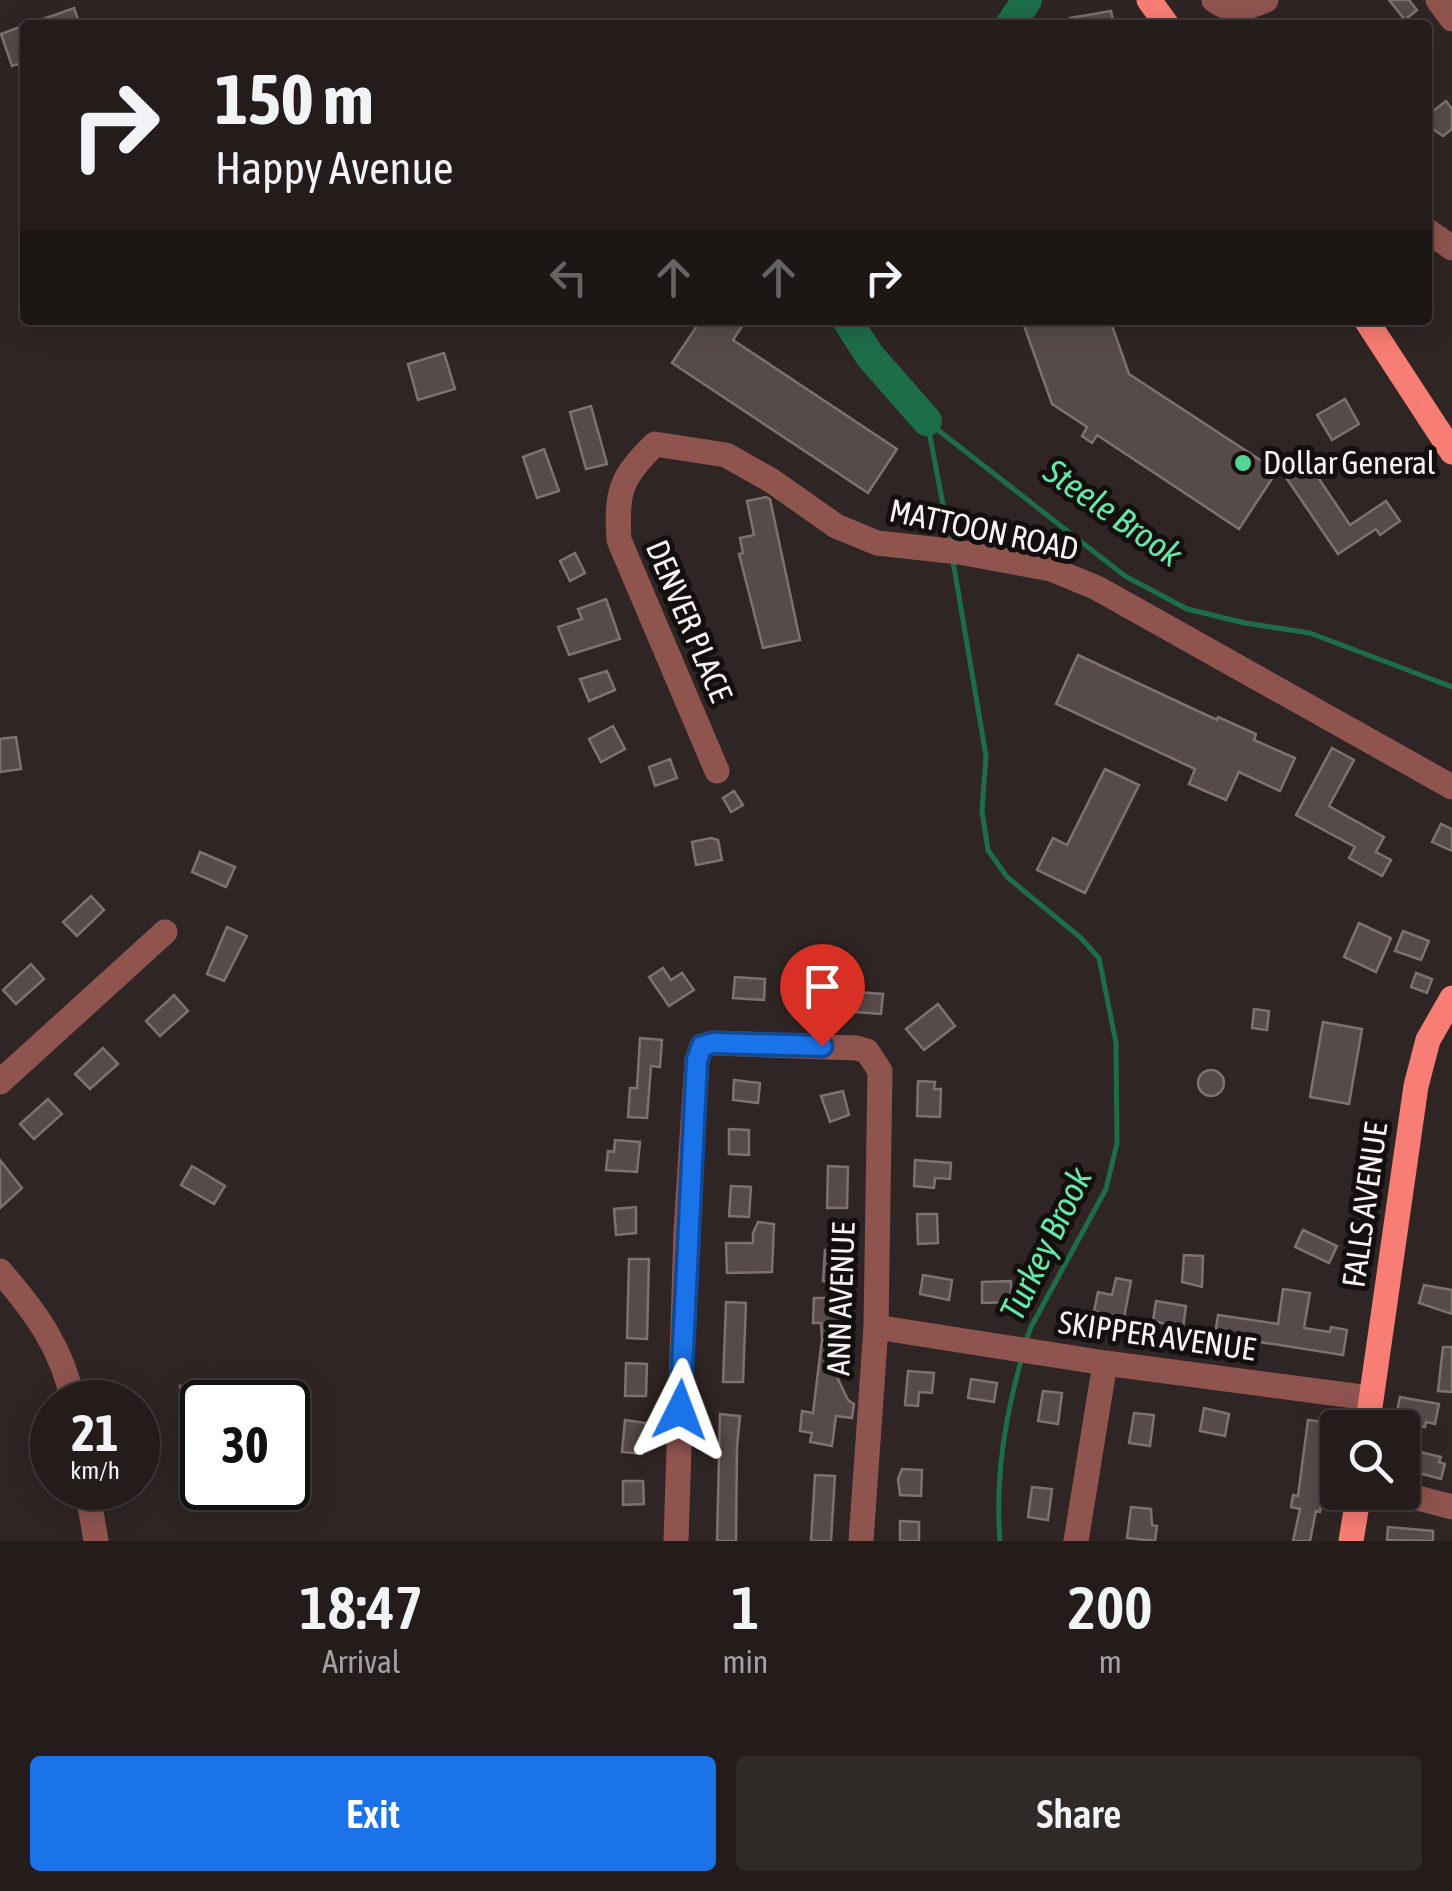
<!DOCTYPE html>
<style>
:root{--surface:#231c1b;--page:#2f2928;--text:#f1f3f6;--muted:#a3a1a3;--line:#403a3a;--accent:#1a73e8}
body{margin:0;font-family:"Asap Condensed",sans-serif;background:var(--page);color:var(--text);height:100vh;display:flex;flex-direction:column;font-size:38px;white-space:nowrap}
*{box-sizing:border-box;margin:0}
p{font-size:32px;color:var(--muted)}
.icon{flex:none;width:55px;height:55px;fill:none;stroke:currentColor;stroke-width:2;stroke-linecap:round;stroke-linejoin:round}
.map{position:relative;height:1541px;overflow:hidden}
.sheet{display:flex;flex-direction:column;background:var(--surface);flex:1}
.sheet>*{flex:none}
.top-card{position:absolute;left:20px;top:20px;width:1412px;height:305px;border-radius:10px;box-shadow:0 5px 25px #0003,0 0 0 2px var(--line);background:#231c1b;color:var(--text);overflow:hidden}
.fabs{position:absolute;left:1320px;top:1410px;display:grid;gap:20px}
.fabs a{display:grid;place-items:center;width:100px;height:100px;border-radius:10px;background:var(--surface);box-shadow:0 5px 25px #0003,0 0 0 2px var(--line);font-size:50px}
.speed{position:absolute;left:30px;top:1380px;display:flex;gap:20px;font-size:50px;font-weight:700;text-align:center}
.speed>*{display:grid;place-content:center;width:130px;height:130px;border-radius:50%;background:var(--surface);box-shadow:0 5px 25px #0003,0 0 0 2px var(--line);line-height:1}
.speed small{font-size:25px;font-weight:400}
.speed .limit{border:5px solid #111;border-radius:15px;background:#fff;color:#111}
.pin{position:absolute;display:grid;place-items:center;width:85px;height:85px;color:#fff;margin:-102px -42px;border-radius:50% 50% 50% 0;rotate:-45deg;box-shadow:0 0 10px #0007}
.pin .icon{rotate:45deg}
.me{position:absolute;width:110px;margin:-55px;rotate:3deg;stroke-linejoin:round;filter:drop-shadow(0 0 8px #0008)}
.turn{display:flex;align-items:center;gap:35px;height:210px;padding:0 30px;font-size:45px}
.turn .icon{width:130px;height:130px;stroke-width:2.5}
.turn b{display:block;font-size:70px;line-height:85px}
.lanes{display:flex;align-items:center;height:95px;padding:0 30px;background:#0003;justify-content:center;gap:50px;direction:ltr}
.lanes .off{opacity:.35}
.eta{display:flex;justify-content:space-evenly;align-items:center;height:170px;text-align:center}
.eta b{font-size:60px;font-weight:600;line-height:70px}
.cta{display:flex;gap:20px;margin-top:auto;padding:20px 30px}
.cta a{flex:1;height:115px;border-radius:10px;background:var(--accent);color:#fff;font-size:40px;font-weight:600;line-height:115px;text-align:center}
.cta a+a{background:var(--page);color:var(--text)}
.map>svg:first-child{display:block}
.lines{fill:none;stroke-linecap:round;stroke-linejoin:round}
.stream{stroke:#1e6d49;stroke-width:5}
.river{stroke:#1e6d49;stroke-width:30}
.building{fill:#564b4a;stroke:#7e7271;stroke-width:2.5}
.minor{stroke:#90544f;stroke-width:25}
.major{stroke:#f87d74;stroke-width:25}
.route-casing{stroke:#114b97;stroke-width:25}
.route{stroke:#1a73e8;stroke-width:18}
.poi-dot{fill:#54d396;stroke:#140f0f;stroke-width:4}
.labels{text-anchor:middle;stroke-width:10;stroke-linejoin:round;paint-order:stroke}
.poi-label{font-size:32px;fill:#faf3f2;stroke:#140f0f;text-anchor:start}
.street-label{font-size:32px;fill:#faf3f2;stroke:#140f0f}
.water-label{font-size:35px;font-style:italic;fill:#64e8a7;stroke:#140f0f}
</style>
<div class="map">
<svg width="1452" height="1541" viewBox="0 0 1452 1541">
<rect width="100%" height="100%" fill="#2f2524"/>
<g class="lines">
<g class="stream">
<polyline points="927,421 950,541"/>
<polyline points="929,423 1125,576 1187,609 1245,623 1310,633 1452,687"/>
<polyline points="953,561 986,756 982,811 988,850 1007,877 1080,937 1099,958 1116,1043 1117,1143 1106,1189 1031,1327 1026,1341"/>
<path d="M1000,1541C995,1477 1005,1418 1022,1357"/>
</g>
<g class="river">
<polyline points="1010,25 1027,0"/>
<polyline points="847,320 870,356 927,421"/>
</g>
</g>
<g class="building">
<polygon points="1389,0 1409,0 1417,10 1405,20"/>
<polygon points="74,8 80,25 32,25 32,23"/>
<polygon points="1111,11 1114,25 1071,25 1070,18"/>
<polygon points="25,25 25,62 12,66 1,34"/>
<polygon points="1446,101 1452,109 1452,129 1443,136 1434,130 1428,115"/>
<polygon points="701,320 746,320 733,340 897,449 868,493 672,363"/>
<polygon points="1022,320 1110,320 1129,374 1277,471 1239,529 1097,435 1092,443 1082,436 1087,427 1052,404"/>
<polygon points="444,353 455,389 418,400 408,364"/>
<polygon points="1345,399 1359,424 1332,440 1317,415"/>
<polygon points="591,406 607,464 586,469 570,412"/>
<polygon points="544,449 559,491 537,498 523,457"/>
<polygon points="1307,461 1350,525 1386,501 1400,521 1380,535 1376,529 1338,554 1285,476"/>
<polygon points="766,497 770,499 800,640 763,648 739,554 743,553 740,538 754,535 747,501"/>
<polygon points="575,553 585,573 570,581 560,561"/>
<polygon points="606,599 620,639 569,655 558,627 582,619 578,609"/>
<polygon points="1078,655 1217,720 1218,717 1256,734 1254,740 1295,758 1280,791 1239,772 1226,800 1189,784 1195,769 1056,704"/>
<polygon points="607,671 615,690 589,701 580,679"/>
<polygon points="613,726 625,749 601,762 589,739"/>
<polygon points="16,737 21,769 0,772 0,739"/>
<polygon points="1332,748 1354,760 1329,806 1384,837 1376,852 1391,860 1382,876 1349,858 1355,847 1296,815"/>
<polygon points="670,759 677,778 655,786 649,767"/>
<polygon points="1105,769 1139,785 1085,893 1037,870 1053,838 1067,845"/>
<polygon points="734,791 743,805 731,812 723,798"/>
<polygon points="1441,824 1452,829 1452,851 1432,842"/>
<polygon points="711,838 718,840 722,860 696,865 692,842"/>
<polygon points="200,852 235,867 226,887 192,872"/>
<polygon points="91,896 104,910 77,936 63,922"/>
<polygon points="1359,923 1391,938 1376,972 1344,957"/>
<polygon points="227,927 247,936 224,981 207,974"/>
<polygon points="1403,931 1429,941 1421,960 1395,951"/>
<polygon points="31,964 44,979 16,1004 3,990"/>
<polygon points="663,968 671,980 682,973 694,990 669,1006 649,977"/>
<polygon points="1416,973 1432,979 1427,993 1411,987"/>
<polygon points="735,977 765,979 764,1000 733,998"/>
<polygon points="801,988 883,994 881,1014 799,1008"/>
<polygon points="174,995 188,1011 160,1036 146,1021"/>
<polygon points="938,1004 955,1026 924,1050 906,1029"/>
<polygon points="1254,1009 1269,1011 1267,1030 1252,1028"/>
<polygon points="1323,1022 1362,1029 1349,1104 1310,1097"/>
<polygon points="640,1038 662,1040 660,1067 651,1066 647,1118 628,1117 630,1088 637,1088"/>
<polygon points="103,1048 118,1064 90,1089 75,1074"/>
<circle cx="1211" cy="1083" r="13"/>
<polygon points="734,1080 760,1083 758,1103 733,1100"/>
<polygon points="918,1081 935,1082 934,1089 941,1089 940,1117 917,1116"/>
<polygon points="843,1091 849,1115 830,1122 821,1096"/>
<polygon points="48,1099 62,1114 34,1139 20,1124"/>
<polygon points="729,1129 749,1130 749,1155 729,1154"/>
<polygon points="615,1140 640,1142 637,1172 606,1170 608,1151 614,1152"/>
<polygon points="0,1160 22,1188 0,1208"/>
<polygon points="915,1160 951,1163 950,1179 935,1178 934,1188 914,1186"/>
<polygon points="192,1166 225,1186 214,1204 181,1185"/>
<polygon points="828,1166 848,1167 847,1208 827,1208"/>
<polygon points="731,1186 751,1187 749,1217 729,1216"/>
<polygon points="636,1207 636,1233 616,1235 614,1209"/>
<polygon points="917,1214 937,1214 938,1243 918,1244"/>
<polygon points="758,1222 774,1224 772,1272 727,1273 726,1243 753,1243 753,1233"/>
<polygon points="1303,1230 1337,1246 1329,1263 1295,1247"/>
<polygon points="825,1250 845,1251 843,1282 823,1281"/>
<polygon points="1184,1255 1203,1256 1202,1287 1182,1282"/>
<polygon points="629,1259 649,1259 647,1339 627,1338"/>
<polygon points="923,1275 952,1280 949,1300 920,1294"/>
<polygon points="1116,1278 1131,1281 1124,1318 1094,1311 1098,1292 1112,1295"/>
<polygon points="1011,1281 1011,1302 982,1303 982,1282"/>
<polygon points="1424,1285 1452,1290 1452,1314 1419,1303"/>
<polygon points="1283,1289 1310,1293 1304,1328 1330,1332 1331,1327 1347,1330 1343,1355 1215,1335 1218,1315 1278,1324"/>
<polygon points="814,1298 834,1298 834,1313 841,1314 838,1379 848,1400 854,1404 852,1418 836,1416 832,1446 810,1442 812,1433 800,1431 802,1411 813,1413 822,1339 821,1323 813,1323"/>
<polygon points="1156,1301 1186,1306 1183,1328 1153,1321"/>
<polygon points="726,1302 746,1303 743,1382 723,1382"/>
<polygon points="1443,1347 1452,1347 1452,1392 1438,1391"/>
<polygon points="626,1363 647,1364 646,1396 625,1396"/>
<polygon points="908,1371 934,1373 932,1393 919,1392 918,1406 905,1405"/>
<polygon points="971,1379 997,1383 994,1402 968,1398"/>
<polygon points="200,1385 202,1425 182,1426 180,1386"/>
<polygon points="1043,1391 1062,1393 1058,1424 1038,1421"/>
<polygon points="1400,1397 1439,1404 1435,1424 1426,1422 1425,1427 1395,1421"/>
<polygon points="1204,1408 1229,1414 1225,1436 1200,1431"/>
<polygon points="1134,1413 1154,1415 1150,1446 1129,1443"/>
<polygon points="720,1414 740,1416 737,1447 736,1541 717,1541"/>
<polygon points="625,1420 646,1423 642,1454 622,1452"/>
<polygon points="1308,1420 1325,1422 1324,1427 1329,1428 1325,1476 1320,1512 1316,1511 1310,1541 1293,1541 1300,1509 1291,1507 1293,1495 1298,1496"/>
<polygon points="1416,1451 1441,1457 1439,1462 1445,1464 1441,1479 1411,1471"/>
<polygon points="902,1469 922,1470 921,1496 900,1495 898,1479"/>
<polygon points="815,1475 835,1476 831,1541 811,1541"/>
<polygon points="623,1481 643,1481 644,1504 623,1505"/>
<polygon points="1032,1487 1052,1489 1048,1520 1028,1517"/>
<polygon points="1131,1507 1151,1509 1152,1525 1157,1526 1155,1541 1127,1538"/>
<polygon points="900,1521 919,1522 919,1541 900,1541"/>
<polygon points="1388,1527 1433,1531 1433,1541 1387,1540"/>
</g>
<g class="lines">
<g class="minor">
<path d="M1214,0C1230,13 1248,8 1266,0"/>
<polyline points="1438,0 1452,19"/>
<polyline points="1428,231 1452,248"/>
<path d="M717,771L619,540C616,492 620,478 655,444L726,455L772,481L836,526L877,543L959,552L1051,569L1097,588L1452,787"/>
<polyline points="0,1082 165,932"/>
<path d="M0,1271C35,1311 63,1349 73,1402"/>
<polyline points="876,1327 1105,1363 1370,1398"/>
<polyline points="87,1488 96,1541"/>
<polyline points="1394,1492 1452,1507"/>
<polyline points="676,1541 686,1231 697,1060 702,1046 714,1043 856,1048 867,1051 880,1071 876,1327 861,1541"/>
<polyline points="1076,1541 1105,1363"/>
</g>
<g class="major">
<polyline points="1149,0 1167,25"/>
<polyline points="1366,320 1452,452"/>
<polyline points="1367,1428 1416,1086 1428,1040 1452,998"/>
<polyline points="1351,1541 1359,1492"/>
</g>
</g>
<g class="lines">
<g class="route-casing">
<polyline id="route" points="680,1410 697,1060 702,1046 714,1043 822,1046"/>
</g>
<use href="#route" class="route"/>
</g>
<circle class="poi-dot" cx="1243" cy="463" r="10"/>
<g class="labels">
<g class="poi-label">
<text x="1263" y="474">Dollar General</text>
</g>
<g class="street-label">
<text transform="translate(984 530) rotate(12)" y="11">MATTOON ROAD</text>
<text transform="translate(689 621) rotate(67)" y="11">DENVER PLACE</text>
<text transform="translate(1365 1205) rotate(-82)" y="11">FALLS AVENUE</text>
<text transform="translate(841 1299) rotate(-88)" y="11">ANN AVENUE</text>
<text transform="translate(1157 1336) rotate(8)" y="11">SKIPPER AVENUE</text>
</g>
<g class="water-label">
<text transform="translate(1113 513) rotate(35)" y="12">Steele Brook</text>
<text transform="translate(1046 1244) rotate(-64)" y="12">Turkey Brook</text>
</g>
</g>
</svg>
<div class="fabs">
<a><svg class="icon" aria-label="search" viewBox="0 0 24 24"><circle cx="10" cy="10" r="6"/><path d="M15 15l6 6"/></svg></a>
</div>
<div class="speed"><div>21<small>km/h</small></div><div class="limit">30</div></div>
<div class="pin" style="left:822px;top:1046px;background:#d93025"><svg class="icon" aria-label="arrive" viewBox="0 0 24 24"><path d="M6 21V4h12l-3 4 3 4H6"/></svg></div>
<svg class="me" style="left:680px;top:1410px" viewBox="-20 -20 40 40"><path d="M0-17L14 15 0 8-14 15z" fill="#1a73e8" stroke="#fff" stroke-width="4"/></svg>
<div class="top-card">
<div class="turn"><svg class="icon" aria-label="right" viewBox="0 0 24 24"><path d="M7 20v-9h11M14 6l5 5-5 5"/></svg><div><b>150 m</b>Happy Avenue</div></div>
<div class="lanes"><svg class="icon off" aria-label="left" viewBox="0 0 24 24"><path d="M17 20v-9H6M10 6l-5 5 5 5"/></svg><svg class="icon off" aria-label="ahead" viewBox="0 0 24 24"><path d="M12 20V5M6 11l6-6 6 6"/></svg><svg class="icon off" aria-label="ahead" viewBox="0 0 24 24"><path d="M12 20V5M6 11l6-6 6 6"/></svg><svg class="icon" aria-label="right" viewBox="0 0 24 24"><path d="M7 20v-9h11M14 6l5 5-5 5"/></svg></div>
</div>
</div>
<section class="sheet">
<div class="eta">
<div><b>18:47</b><p>Arrival</p></div>
<div><b>1</b><p>min</p></div>
<div><b>200</b><p>m</p></div>
</div>
<div class="cta"><a>Exit</a><a>Share</a></div>
</section>
